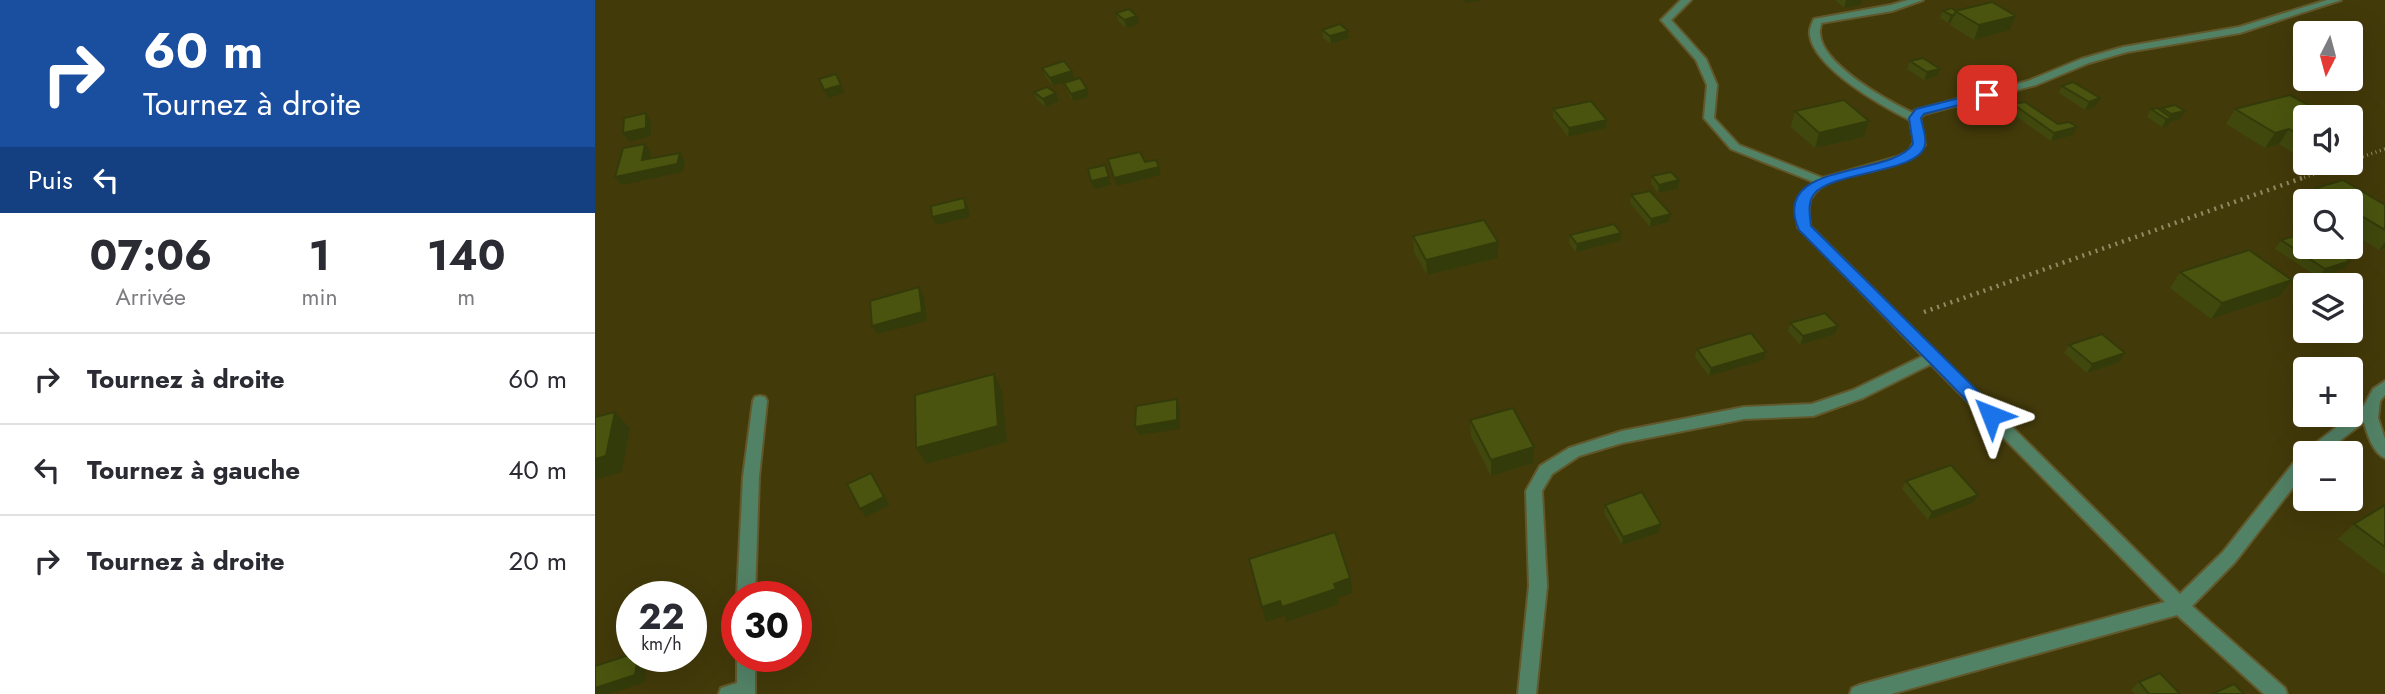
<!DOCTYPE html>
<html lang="fr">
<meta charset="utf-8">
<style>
:root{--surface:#fff;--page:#f2f2f3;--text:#2b2b33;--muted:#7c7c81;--line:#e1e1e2}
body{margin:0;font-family:Jost,sans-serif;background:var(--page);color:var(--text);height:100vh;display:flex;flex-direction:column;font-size:26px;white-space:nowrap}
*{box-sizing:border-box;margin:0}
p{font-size:23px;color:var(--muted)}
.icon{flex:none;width:38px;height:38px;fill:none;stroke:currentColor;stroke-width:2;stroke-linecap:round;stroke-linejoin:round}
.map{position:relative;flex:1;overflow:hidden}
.details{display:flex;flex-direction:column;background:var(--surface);width:595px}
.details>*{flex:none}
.top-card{background:#1a4fa0;color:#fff;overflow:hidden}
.needle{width:46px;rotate:186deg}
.buttons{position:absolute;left:1698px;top:21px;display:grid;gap:14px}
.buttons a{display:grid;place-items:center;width:70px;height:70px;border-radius:7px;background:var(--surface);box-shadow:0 7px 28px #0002;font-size:35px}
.speed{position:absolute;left:21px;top:581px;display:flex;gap:14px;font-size:35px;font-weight:700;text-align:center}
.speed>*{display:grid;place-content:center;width:91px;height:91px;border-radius:50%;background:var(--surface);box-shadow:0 7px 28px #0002;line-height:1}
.speed small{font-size:18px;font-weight:400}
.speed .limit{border:10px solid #d22;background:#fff;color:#111}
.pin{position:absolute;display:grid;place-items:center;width:60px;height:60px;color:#fff;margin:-30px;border-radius:14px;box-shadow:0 4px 10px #0006}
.me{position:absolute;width:77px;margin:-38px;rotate:315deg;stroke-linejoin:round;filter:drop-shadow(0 0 5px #0008)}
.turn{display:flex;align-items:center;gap:24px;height:147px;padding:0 28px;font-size:32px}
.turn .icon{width:91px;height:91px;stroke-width:2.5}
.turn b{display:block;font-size:49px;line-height:60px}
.then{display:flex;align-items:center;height:66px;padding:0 28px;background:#0003;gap:14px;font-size:26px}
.eta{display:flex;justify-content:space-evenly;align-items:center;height:119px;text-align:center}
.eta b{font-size:42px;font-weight:700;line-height:49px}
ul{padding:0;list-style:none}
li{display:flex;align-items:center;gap:21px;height:91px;padding:0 28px;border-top:2px solid var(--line)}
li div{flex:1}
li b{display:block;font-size:26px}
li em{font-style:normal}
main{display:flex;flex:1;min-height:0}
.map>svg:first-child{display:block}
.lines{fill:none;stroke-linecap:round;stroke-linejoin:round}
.street-casing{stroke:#61582c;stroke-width:4}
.path-far1{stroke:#908962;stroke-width:3.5;stroke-dasharray:1 3.5;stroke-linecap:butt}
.path{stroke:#908962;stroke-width:4.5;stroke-dasharray:2 5;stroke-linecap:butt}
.street{fill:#528266;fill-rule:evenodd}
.wall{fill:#40480d}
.shaded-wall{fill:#343b0a}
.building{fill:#4a540f;stroke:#343b0a;stroke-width:2}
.route{fill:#1a73e8;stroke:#114b97;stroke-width:2}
</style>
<main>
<section class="details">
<div class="top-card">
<div class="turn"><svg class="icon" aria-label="right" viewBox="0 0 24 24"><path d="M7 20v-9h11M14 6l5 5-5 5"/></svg><div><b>60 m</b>Tournez à droite</div></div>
<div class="then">Puis<svg class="icon" aria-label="left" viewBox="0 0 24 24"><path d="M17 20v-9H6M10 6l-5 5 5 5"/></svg></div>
</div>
<div class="eta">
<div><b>07:06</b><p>Arrivée</p></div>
<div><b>1</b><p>min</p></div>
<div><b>140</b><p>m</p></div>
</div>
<ul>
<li><svg class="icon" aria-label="right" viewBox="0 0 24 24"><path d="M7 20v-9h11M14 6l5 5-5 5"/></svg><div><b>Tournez à droite</b></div><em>60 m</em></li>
<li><svg class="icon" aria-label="left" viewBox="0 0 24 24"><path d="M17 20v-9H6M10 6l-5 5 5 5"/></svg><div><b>Tournez à gauche</b></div><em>40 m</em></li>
<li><svg class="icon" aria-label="right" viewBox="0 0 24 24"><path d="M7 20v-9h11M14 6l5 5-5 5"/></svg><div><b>Tournez à droite</b></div><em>20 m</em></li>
</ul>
</section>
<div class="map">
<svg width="1790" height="694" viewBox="0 0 1790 694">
<rect width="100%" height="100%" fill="#433a0a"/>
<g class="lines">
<g class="street-casing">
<g id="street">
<path d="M1086,0H1096L1076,20L1111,59L1122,85L1119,118L1144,145L1228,178L1302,157L1314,151L1319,142L1315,120C1287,106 1219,68 1215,35C1214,30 1217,23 1219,19L1296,5L1313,0H1328L1297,11L1226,23C1226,27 1224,30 1225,34C1227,65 1293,101 1318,113L1321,110L1433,81L1486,59L1528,47L1644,27L1732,0H1746L1645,33L1532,52L1494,63L1441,85L1329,114L1325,118L1330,145C1306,179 1233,166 1216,198C1212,206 1214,217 1215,226L1585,594L1628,552L1704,456L1710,454V472L1640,562L1597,606L1690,688L1692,694H1669L1582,615L1296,694H1255L1257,688L1264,685L1570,602L1336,364L1268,398L1218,416L1149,419L1027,443L984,456L957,474L947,491L952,586L941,694H923L934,586L931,491L945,466L974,448L1027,431L1149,407L1217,404L1258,390L1328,356L1203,227C1201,208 1203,195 1219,182L1136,149L1109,118L1112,85L1101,60L1066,20Z"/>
<path d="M1790,381V395L1785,401L1783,418L1790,439V458C1778,453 1772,434 1769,422L1729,453H1710L1713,449L1769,406L1778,389Z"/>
<polygon points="165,396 170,397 172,401 164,477 160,597 142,597 148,477 158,401 160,397"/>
<polygon points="142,656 160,656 160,694 124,694 126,688 142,683"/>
</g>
</g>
<g class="path-far1">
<polyline points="1755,161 1790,149"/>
<polyline points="1705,179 1751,163"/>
</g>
<polyline class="path" points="1329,312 1710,177"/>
<use href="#street" class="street"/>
</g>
<g class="wall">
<polygon points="1240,0 1268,0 1266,5 1249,8"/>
<polygon points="1348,11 1361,11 1421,16 1415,30 1379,40 1355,25 1356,22 1353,23 1345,18"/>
<polygon points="521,13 544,24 531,28 523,21"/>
<polygon points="727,30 753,31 754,38 736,44 728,38"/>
<polygon points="1315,61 1345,69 1342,76 1329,80 1312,69"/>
<polygon points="447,68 477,71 480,79 458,86 450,76"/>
<polygon points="1710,72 1710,79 1728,79 1726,82 1710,87 1698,81 1703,74"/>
<polygon points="469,83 494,97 478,101 472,91"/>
<polygon points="1467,86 1501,106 1490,110 1464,93"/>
<polygon points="439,92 461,93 464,101 451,107 442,100"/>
<polygon points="1418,104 1463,124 1482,127 1478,135 1456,141 1415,112"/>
<polygon points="1567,108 1585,119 1575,122 1573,126 1567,127 1552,117 1556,109 1566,110"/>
<polygon points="958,109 1012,120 1011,128 973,137 958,117"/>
<polygon points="1640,109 1710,117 1710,159 1708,159 1684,144 1670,148 1631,124"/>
<polygon points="1200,111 1274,121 1269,137 1220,148 1196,127"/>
<polygon points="1057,176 1084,180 1083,189 1063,193 1056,184"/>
<polygon points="1721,188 1790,205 1790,248 1784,250 1755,232 1755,201 1711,201"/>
<polygon points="1036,195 1076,214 1074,222 1055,227 1035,203"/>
<polygon points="975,235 1025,241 981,252 974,243"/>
<polygon points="818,236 903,242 903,258 832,275 819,252"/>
<polygon points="1686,240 1755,261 1749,269 1723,277 1680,249"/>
<polygon points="1585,272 1697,280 1685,296 1616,319 1575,288"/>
<polygon points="1195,323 1243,326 1240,334 1205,345 1193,331"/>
<polygon points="1474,345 1525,362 1492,373 1469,353"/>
<polygon points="1102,349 1169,360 1114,376 1100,357"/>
<polygon points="875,420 938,463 896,476 876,436"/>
<polygon points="1311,481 1378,503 1333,520 1307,489"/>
<polygon points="1010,505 1066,524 1064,533 1027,545 1009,513"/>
<polygon points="1790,505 1790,575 1743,539 1759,524"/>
<polygon points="1544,682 1585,694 1540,694 1536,690"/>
</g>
<g class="shaded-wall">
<polygon points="870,0 887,0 870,3"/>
<polygon points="1251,0 1268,0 1266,5 1249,8"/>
<polygon points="1356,15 1359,15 1356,22 1353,23"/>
<polygon points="542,16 544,24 531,28 529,20"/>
<polygon points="1421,16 1415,30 1379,40 1384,25"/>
<polygon points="753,31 754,38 736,44 735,36"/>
<polygon points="1345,69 1342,76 1329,80 1332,72"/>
<polygon points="477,71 480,79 458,86 455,78"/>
<polygon points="1718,79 1728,79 1726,82 1710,87 1715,80"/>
<polygon points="246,85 250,93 233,98 229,90"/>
<polygon points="492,89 494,97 478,101 476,94"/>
<polygon points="461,93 464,101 451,107 448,99"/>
<polygon points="1505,98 1501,106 1490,110 1494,102"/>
<polygon points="1590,111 1585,119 1575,122 1573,126 1567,127 1571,119 1574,118 1576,114"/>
<polygon points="51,113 56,121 56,136 34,142 28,133"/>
<polygon points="1012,120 1011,128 973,137 974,128"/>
<polygon points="1274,121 1269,137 1220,148 1224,133"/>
<polygon points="1482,127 1478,135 1456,141 1459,133"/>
<polygon points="1694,129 1684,144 1670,148 1680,133"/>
<polygon points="50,144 56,152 53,169 47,160"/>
<polygon points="85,153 90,161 88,172 26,185 20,177"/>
<polygon points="564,167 566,175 522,186 519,178"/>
<polygon points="514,177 516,185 499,189 496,181"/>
<polygon points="1084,180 1083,189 1063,193 1064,185"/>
<polygon points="369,198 373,207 375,217 341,225 337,217"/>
<polygon points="1076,214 1074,222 1055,227 1056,219"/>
<polygon points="1026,233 1025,241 981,252 982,244"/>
<polygon points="903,242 903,258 832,275 831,260"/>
<polygon points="1790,242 1790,248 1784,250"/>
<polygon points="1755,261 1749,269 1723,277 1730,269"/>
<polygon points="1697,280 1685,296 1616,319 1627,303"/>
<polygon points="324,287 329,296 332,321 282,334 277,326"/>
<polygon points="1243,326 1240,334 1205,345 1208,336"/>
<polygon points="1171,352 1169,360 1114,376 1116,368"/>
<polygon points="1530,353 1525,362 1492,373 1497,364"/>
<polygon points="399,374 407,390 412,442 331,464 321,448"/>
<polygon points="582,399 585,408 585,429 544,435 540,427"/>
<polygon points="20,412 35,428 27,472 0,480 0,459"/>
<polygon points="939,447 938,463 896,476 896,460"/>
<polygon points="276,473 295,505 271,517 265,509"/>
<polygon points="1383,495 1378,503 1333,520 1337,512"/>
<polygon points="1066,524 1064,533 1027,545 1028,537"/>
<polygon points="755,578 758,593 743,598 744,604 691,622 690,616 671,622 667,607"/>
<polygon points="43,656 49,656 52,659 50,682 15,694 0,694 0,688"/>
</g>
<g class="building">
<polygon points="1397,2 1421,16 1384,25 1360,11"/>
<polygon points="1356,8 1361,11 1359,15 1356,15 1348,11"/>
<polygon points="534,9 542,16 529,20 521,13"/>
<polygon points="745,24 753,31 735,36 727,30"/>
<polygon points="1328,58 1345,69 1332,72 1315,61"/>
<polygon points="469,61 477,71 455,78 447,68"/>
<polygon points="1710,72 1710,77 1703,74"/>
<polygon points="241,74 246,85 229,90 224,79"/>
<polygon points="485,78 492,89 476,94 469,83"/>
<polygon points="1478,82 1505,98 1494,102 1467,86"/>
<polygon points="452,87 461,93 448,99 439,92"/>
<polygon points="1695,95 1736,117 1710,117 1710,138 1694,129 1680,133 1640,109"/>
<polygon points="1249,100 1274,121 1224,133 1200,111"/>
<polygon points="996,101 1012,120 974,128 958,109"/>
<polygon points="1430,102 1463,124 1474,122 1482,127 1459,133 1418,104"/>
<polygon points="1580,105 1590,111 1576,114 1567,108"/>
<polygon points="1562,108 1577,118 1571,119 1556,109"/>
<polygon points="51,113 51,128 28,133 29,118"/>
<polygon points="50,144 47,160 85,153 82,164 20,177 28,148"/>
<polygon points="545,152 550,162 561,160 564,167 519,178 513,159"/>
<polygon points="510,165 514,177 496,181 493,169"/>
<polygon points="1076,172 1084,180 1064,185 1057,176"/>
<polygon points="1748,180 1790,205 1790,230 1755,209 1755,201 1743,201 1721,188"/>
<polygon points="1055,191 1076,214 1056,219 1036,195"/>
<polygon points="369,198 371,209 337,217 336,206"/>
<polygon points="889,220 903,242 831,260 818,236"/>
<polygon points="1019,224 1026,233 982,244 975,235"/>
<polygon points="1710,233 1710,247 1734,247 1755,261 1730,269 1686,240"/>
<polygon points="1654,250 1697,280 1627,303 1585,272"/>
<polygon points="324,287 327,312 277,326 275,301"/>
<polygon points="1230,313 1243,326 1208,336 1195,323"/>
<polygon points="1156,333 1171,352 1116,368 1102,349"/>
<polygon points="1507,334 1530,353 1497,364 1474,345"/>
<polygon points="399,374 403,426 321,448 320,395"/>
<polygon points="582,399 582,420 540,427 541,406"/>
<polygon points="918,408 939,447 896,460 875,420"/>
<polygon points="20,412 11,456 0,459 0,417"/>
<polygon points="1356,465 1383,495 1337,512 1311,481"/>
<polygon points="276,473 289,497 265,509 252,484"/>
<polygon points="1047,492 1066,524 1028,537 1010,505"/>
<polygon points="1790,505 1790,547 1759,524"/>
<polygon points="740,532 755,578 739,584 741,589 687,607 685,601 667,607 654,559"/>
<polygon points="37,654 37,656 43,656 40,675 0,688 0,666"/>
<polygon points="1565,673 1585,694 1554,694 1544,682"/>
<polygon points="1639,684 1649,694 1617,694"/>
</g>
<path class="route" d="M1392,91L1396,92V97L1329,114L1326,118C1327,126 1332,137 1330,145C1325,173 1237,171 1219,194C1212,203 1215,216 1216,226L1402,410L1405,415L1402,419H1390L1204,230C1173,160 1297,178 1318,144L1314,118L1321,109Z"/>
</svg>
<div class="buttons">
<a><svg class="needle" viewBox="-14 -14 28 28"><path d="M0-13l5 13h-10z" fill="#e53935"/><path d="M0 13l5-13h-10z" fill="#7c7c81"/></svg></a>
<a><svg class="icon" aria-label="sound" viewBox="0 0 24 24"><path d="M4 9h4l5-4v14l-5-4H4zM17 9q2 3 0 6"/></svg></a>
<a><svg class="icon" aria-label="search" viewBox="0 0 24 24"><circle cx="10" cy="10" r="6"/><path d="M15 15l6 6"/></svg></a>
<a><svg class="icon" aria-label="layers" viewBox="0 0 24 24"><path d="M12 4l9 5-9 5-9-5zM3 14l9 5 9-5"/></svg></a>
<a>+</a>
<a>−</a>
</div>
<div class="speed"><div>22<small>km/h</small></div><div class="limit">30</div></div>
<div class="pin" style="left:1392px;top:95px;background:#d93025"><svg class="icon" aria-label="arrive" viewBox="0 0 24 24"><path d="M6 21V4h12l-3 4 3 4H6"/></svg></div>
<svg class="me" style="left:1396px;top:415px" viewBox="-20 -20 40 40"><path d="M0-17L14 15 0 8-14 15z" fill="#1a73e8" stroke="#fff" stroke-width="4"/></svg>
</div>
</main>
